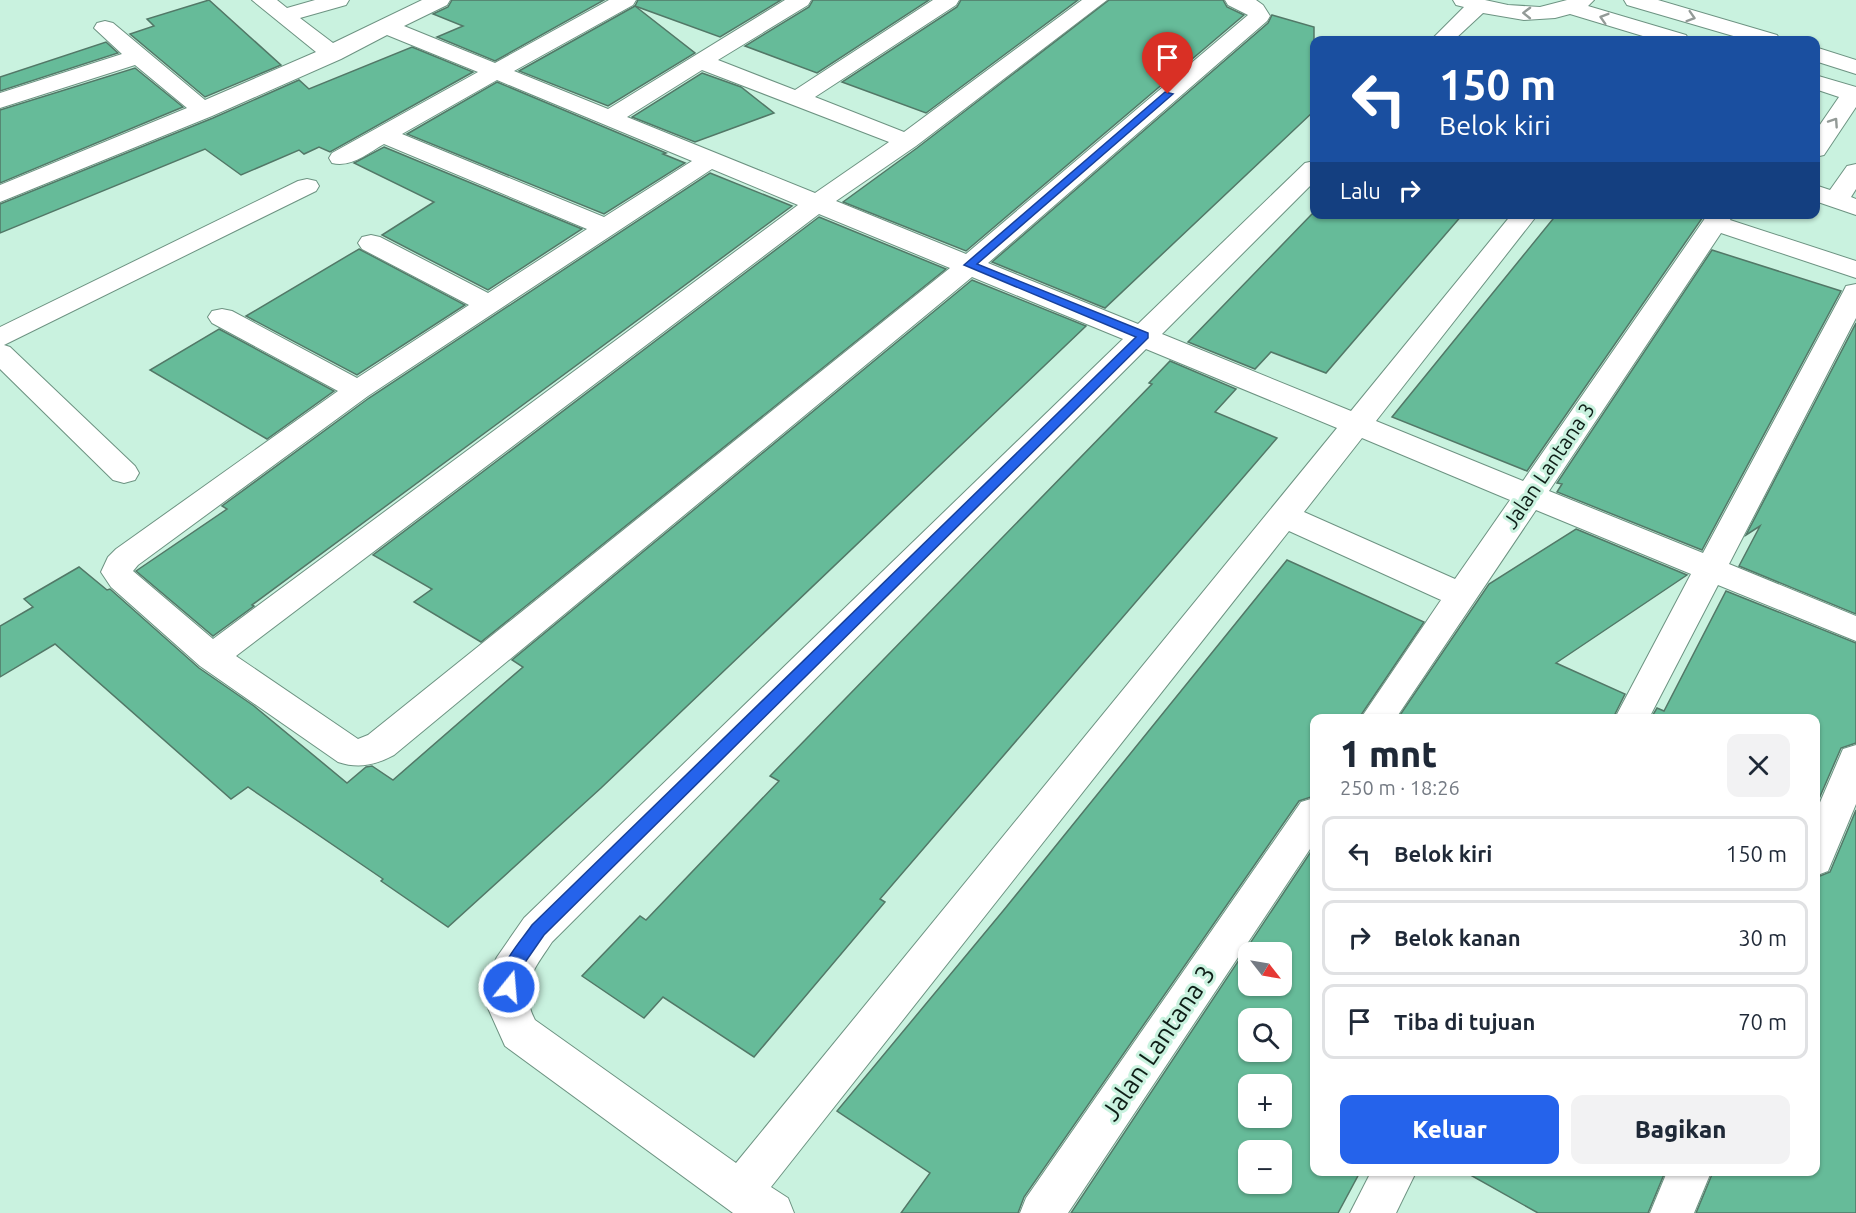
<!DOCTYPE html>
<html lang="id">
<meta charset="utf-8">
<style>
:root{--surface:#fff;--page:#f2f2f3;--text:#1f2937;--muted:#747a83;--line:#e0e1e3;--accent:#2563eb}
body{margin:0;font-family:Ubuntu,sans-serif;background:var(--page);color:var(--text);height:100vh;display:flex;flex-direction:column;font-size:22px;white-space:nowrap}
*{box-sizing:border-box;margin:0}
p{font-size:20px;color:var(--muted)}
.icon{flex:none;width:33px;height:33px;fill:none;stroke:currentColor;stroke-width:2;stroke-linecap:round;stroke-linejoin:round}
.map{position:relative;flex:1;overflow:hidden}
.sheet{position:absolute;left:1310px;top:714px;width:510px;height:462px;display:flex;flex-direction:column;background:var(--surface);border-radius:12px;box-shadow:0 2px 4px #0004}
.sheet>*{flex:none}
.guide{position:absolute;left:1310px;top:36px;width:510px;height:183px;border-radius:12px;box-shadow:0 2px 4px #0004;background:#1a4fa0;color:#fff;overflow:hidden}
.needle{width:39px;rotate:121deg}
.controls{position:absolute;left:1238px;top:942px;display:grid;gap:12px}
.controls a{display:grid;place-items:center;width:54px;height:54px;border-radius:12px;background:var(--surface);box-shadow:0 2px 4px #0004;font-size:30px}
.pin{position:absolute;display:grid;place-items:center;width:51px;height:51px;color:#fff;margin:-62px -26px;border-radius:50% 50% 50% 0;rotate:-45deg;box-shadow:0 0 6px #0007}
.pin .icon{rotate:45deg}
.me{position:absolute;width:66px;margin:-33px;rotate:17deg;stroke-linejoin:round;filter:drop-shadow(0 0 4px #0008)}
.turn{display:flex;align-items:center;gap:21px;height:126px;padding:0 30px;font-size:27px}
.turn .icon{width:78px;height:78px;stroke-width:2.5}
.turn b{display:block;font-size:42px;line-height:51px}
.then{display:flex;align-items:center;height:57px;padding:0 30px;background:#0003;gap:12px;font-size:22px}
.round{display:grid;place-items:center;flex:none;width:63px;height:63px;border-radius:12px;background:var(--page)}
.headline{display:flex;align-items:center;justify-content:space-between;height:102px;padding:0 30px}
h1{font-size:36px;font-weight:800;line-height:45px}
.primary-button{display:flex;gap:12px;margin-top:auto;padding:12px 30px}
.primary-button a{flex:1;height:69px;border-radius:12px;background:var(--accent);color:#fff;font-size:24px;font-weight:800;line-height:69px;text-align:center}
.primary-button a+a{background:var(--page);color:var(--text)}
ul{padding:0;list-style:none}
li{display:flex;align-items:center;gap:18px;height:75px;margin:0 12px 9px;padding:0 18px;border:3px solid var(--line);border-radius:12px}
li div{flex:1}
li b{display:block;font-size:22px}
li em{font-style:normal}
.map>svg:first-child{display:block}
.building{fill:#6b9;stroke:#527867;stroke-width:1.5;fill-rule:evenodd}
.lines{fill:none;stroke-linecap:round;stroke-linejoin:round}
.street-casing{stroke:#6d9382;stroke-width:2}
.street{fill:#fff;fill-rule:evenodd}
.oneway{stroke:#939a97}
.route{fill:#2563eb;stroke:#184099;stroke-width:1.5}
.labels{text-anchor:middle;stroke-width:6;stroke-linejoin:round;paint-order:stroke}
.street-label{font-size:21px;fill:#0e1e17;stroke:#c9f2df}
.near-street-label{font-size:26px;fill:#0e1e17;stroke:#c9f2df}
</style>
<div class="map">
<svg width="1856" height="1213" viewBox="0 0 1856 1213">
<rect width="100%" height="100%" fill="#c9f2df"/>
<g class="building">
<polygon points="209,0 281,65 205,97 130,34 154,26 147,19"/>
<polygon points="452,0 604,0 495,61 437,37 463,26 433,14 448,7"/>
<polygon points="638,0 781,0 720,37 635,6"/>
<polygon points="813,0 929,0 817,73 745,46 809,7"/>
<polygon points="961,0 1078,0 926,113 842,82 957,7"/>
<polygon points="1109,0 1223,0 1227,7 1244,15 966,251 843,202 917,148"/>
<polygon points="635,6 695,53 608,106 519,71"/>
<polygon points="1272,15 1314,27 1314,111 1105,308 992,262 1268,23"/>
<polygon points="106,42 118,53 0,91 0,77"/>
<polygon points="412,47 473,72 330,152 319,147 304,154 299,150 241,175 205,149 0,233 0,204 213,118 299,80 309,89"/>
<polygon points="135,68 183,107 0,183 0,110"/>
<polygon points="702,73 741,87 774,113 695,142 632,117"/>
<polygon points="497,82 666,153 663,154 685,163 604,214 407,134"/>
<polygon points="384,147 582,229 488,290 382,235 434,202 354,163"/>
<polygon points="710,173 792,206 252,605 254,606 213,636 136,571 227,509 222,506 369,398"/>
<polygon points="1312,214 1463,214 1326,373 1271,352 1255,369 1188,342"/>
<polygon points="1557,214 1705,214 1527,471 1392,417"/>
<polygon points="819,217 946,269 481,642 414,602 432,589 373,555"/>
<polygon points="359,249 465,305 357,375 246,316"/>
<polygon points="1712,250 1841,291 1702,550 1557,492 1562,484 1557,483"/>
<polygon points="972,280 1086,326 601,788 448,927 381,881 383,879 248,787 231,799 55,644 0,677 0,626 33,607 24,599 79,567 107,590 110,589 199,668 254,706 347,783 366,767 372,766 393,780 523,667 512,660"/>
<polygon points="1856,323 1856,614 1739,566 1760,526 1746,535"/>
<polygon points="219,329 334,391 267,439 150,370"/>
<polygon points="1170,361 1236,389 1215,412 1277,438 880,899 885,902 754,1057 663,997 644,1018 582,976 640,916 646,920 779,781 770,776 1152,384 1149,383"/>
<polygon points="1576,529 1687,575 1556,663 1625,694 1613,718 1398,718 1489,584"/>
<polygon points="1287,560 1424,622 1359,718 1314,718 1314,796 1299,801 1024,1197 1018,1213 901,1213 930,1173 837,1111 1003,911"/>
<polygon points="1726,591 1856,643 1856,743 1841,748 1815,808 1815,718 1651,718 1657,708 1664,711"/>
<polygon points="1856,810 1856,1213 1696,1213 1713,1172 1815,1172 1815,878 1830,872"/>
<path d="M1314,847V1172H1360L1338,1213H1071ZM1248,952H1281V986H1248ZM1248,1018H1281V1052H1248ZM1248,1084H1281V1118H1248ZM1248,1150H1281V1184H1248Z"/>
<polygon points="1465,1172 1665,1172 1648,1213 1538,1213"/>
</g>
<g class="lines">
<g class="street-casing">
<g id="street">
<path d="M252,0H277L287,8L315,0H349L346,5L300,18L333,43L422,0H450L447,5L404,26L495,63L609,0H636L633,5L514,71L608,109L785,0H811L808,5L718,60L795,90L933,0H959L956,5L815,97L904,132L1082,0H1107L916,146L836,201L966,254L1248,15L1228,5L1225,0H1256L1263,5L1270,16L1267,21L988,263L1138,324L1305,163L1314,161V182L1162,334L1351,411L1512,214H1538L1376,421L1523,481L1708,214H1733L1730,220L1856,261V278L1721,233L1549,491L1703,553L1843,292L1846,286L1856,284V318L1729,564L1856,616V641L1718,585L1649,718H1615L1691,574L1536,510L1396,718H1361L1441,600L1289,531L771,1187L788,1198L794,1213H733L505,1046L487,1006L491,969L497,957L524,918L1123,339L972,277L394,755C375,765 359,769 338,762L200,666L111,587L101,572L108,557L116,549L338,391L212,323L208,317L212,311L222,309L232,311L357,378L469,305L362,249L358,243L362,237L371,235L380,237L488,293L587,229L384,144C368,153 351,168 332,163L329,158L332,153L478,72L387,35L341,59L212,116L0,202V185L187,108L135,65L0,108V93L122,54L94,28L97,23L105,21L113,23L205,100L316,52ZM702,70L889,142L815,193L627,117ZM497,80L692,161L604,217L402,134ZM712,169L798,205L213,639L133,571L138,565L368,396ZM819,214L950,268L368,735L358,739L236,656ZM1146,349L1337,428L736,1163L535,1020C518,987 534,969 552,942ZM1362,438L1510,500L1455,579L1304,512Z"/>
<polygon points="1453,0 1485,0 1508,5 1540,7 1567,0 1594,0 1588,6 1686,35 1689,40 1656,40 1570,14 1555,18 1524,20 1483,13 1454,40 1431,40 1464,7 1456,5"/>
<polygon points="1624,0 1658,0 1777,35 1780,40 1747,40 1627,5"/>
<polygon points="1815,47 1856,60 1856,74 1815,61"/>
<polygon points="1815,75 1856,87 1856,107 1824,155 1815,157 1815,132 1839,97 1815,89"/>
<polygon points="1856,164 1856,189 1851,197 1856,199 1856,215 1815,201 1815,185 1830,190 1847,166"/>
<polygon points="307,179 316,181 319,186 316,191 4,345 10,347 135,466 139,473 135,480 124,483 113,480 0,369 0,327 298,181"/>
<polygon points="1856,745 1856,804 1828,871 1815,876 1815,814 1843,749"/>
<polygon points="1314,798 1314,843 1068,1213 1020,1213 1026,1198 1301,802"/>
<polygon points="1371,1172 1416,1172 1396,1213 1350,1213"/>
<polygon points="1667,1172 1711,1172 1694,1213 1650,1213"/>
</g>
</g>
<use href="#street" class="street"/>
</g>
<defs><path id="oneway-chevron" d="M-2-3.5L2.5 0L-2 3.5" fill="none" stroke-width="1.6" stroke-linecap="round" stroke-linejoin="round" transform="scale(1.5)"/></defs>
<g class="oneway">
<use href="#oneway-chevron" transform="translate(1527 13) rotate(-179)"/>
<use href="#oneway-chevron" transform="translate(1691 17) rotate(17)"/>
<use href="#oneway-chevron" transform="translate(1604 18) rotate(-163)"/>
<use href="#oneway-chevron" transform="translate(1834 122) rotate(-56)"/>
</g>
<path class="route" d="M1165,92L1173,94L977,264L1148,333V338L544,935L519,971L515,993L509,995L503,993C492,970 520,943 532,925L1136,337L964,265Z"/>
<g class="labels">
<g class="street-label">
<text transform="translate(1549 466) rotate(-56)" y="7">Jalan Lantana 3</text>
</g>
<g class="near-street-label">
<text transform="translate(1158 1043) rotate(-56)" y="9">Jalan Lantana 3</text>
</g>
</g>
</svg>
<div class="controls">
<a><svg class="needle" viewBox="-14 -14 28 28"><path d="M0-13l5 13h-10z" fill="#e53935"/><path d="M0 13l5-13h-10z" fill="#747a83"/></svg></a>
<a><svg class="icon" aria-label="search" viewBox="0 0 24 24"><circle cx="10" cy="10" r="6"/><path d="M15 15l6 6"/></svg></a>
<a>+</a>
<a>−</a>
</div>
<div class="pin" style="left:1168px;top:94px;background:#d93025"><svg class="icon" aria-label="arrive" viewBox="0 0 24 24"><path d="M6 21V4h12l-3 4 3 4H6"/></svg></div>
<svg class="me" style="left:509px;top:987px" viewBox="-20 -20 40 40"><circle r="17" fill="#2563eb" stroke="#fff" stroke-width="3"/><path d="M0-11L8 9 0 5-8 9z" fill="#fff"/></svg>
<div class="guide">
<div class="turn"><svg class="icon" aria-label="left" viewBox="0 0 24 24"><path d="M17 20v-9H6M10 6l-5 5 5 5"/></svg><div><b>150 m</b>Belok kiri</div></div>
<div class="then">Lalu<svg class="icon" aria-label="right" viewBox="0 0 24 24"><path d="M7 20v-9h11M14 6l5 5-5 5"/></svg></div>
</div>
<section class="sheet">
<div class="headline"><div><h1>1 mnt</h1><p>250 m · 18:26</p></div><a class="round"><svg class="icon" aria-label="close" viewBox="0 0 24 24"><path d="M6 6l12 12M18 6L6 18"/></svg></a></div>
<ul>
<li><svg class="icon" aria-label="left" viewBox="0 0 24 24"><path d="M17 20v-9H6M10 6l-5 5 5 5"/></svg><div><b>Belok kiri</b></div><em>150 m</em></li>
<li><svg class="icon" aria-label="right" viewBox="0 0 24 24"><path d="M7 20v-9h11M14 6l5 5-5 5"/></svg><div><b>Belok kanan</b></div><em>30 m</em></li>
<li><svg class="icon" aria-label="arrive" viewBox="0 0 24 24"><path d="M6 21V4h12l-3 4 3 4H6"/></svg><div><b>Tiba di tujuan</b></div><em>70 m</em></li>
</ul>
<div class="primary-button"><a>Keluar</a><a>Bagikan</a></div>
</section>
</div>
